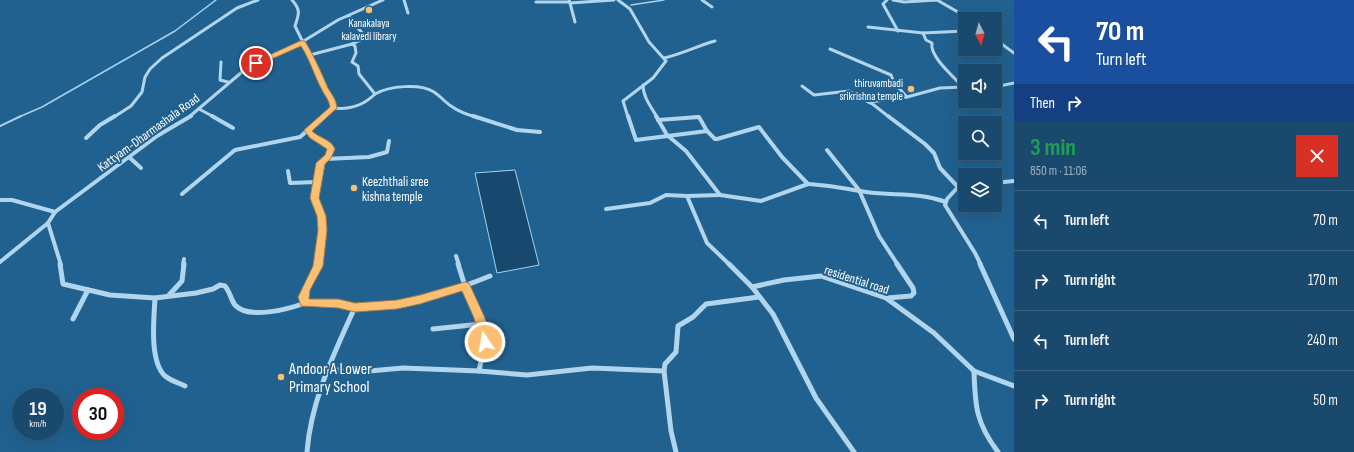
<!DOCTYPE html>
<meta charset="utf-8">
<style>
:root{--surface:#19496c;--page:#265374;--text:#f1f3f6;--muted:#9fb2c2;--line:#37617f}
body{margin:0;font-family:"Sofia Sans Condensed",sans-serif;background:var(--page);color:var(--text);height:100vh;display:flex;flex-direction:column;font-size:15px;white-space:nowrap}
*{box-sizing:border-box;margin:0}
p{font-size:13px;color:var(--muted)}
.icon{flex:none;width:22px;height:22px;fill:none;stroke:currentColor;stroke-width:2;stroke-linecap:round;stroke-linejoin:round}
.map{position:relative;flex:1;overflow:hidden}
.side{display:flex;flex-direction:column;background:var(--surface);width:340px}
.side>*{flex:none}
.guide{background:#1a4fa0;color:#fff;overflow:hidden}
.needle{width:26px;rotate:174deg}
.tools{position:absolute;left:958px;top:12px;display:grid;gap:8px}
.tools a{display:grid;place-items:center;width:44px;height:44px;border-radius:0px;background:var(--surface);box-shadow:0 4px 16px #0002,0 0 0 1px var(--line);font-size:20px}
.speed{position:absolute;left:12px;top:388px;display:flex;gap:8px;font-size:20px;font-weight:700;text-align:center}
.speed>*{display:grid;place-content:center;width:52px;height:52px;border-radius:50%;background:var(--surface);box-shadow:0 4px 16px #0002,0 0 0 1px var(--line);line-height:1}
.speed small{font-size:10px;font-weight:400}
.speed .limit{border:6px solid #d22;background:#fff;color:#111}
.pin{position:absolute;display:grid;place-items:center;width:34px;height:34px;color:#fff;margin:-17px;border:2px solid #fff;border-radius:50%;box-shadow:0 1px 4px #0007}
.me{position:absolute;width:44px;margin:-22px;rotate:348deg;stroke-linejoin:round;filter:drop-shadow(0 0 3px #0008)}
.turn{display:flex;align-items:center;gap:14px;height:84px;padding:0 16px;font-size:18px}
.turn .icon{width:52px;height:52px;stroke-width:2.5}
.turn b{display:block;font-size:28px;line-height:34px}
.then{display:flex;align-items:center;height:38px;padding:0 16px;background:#0003;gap:8px;font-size:15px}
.round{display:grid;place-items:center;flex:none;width:42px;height:42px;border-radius:0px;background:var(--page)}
.headline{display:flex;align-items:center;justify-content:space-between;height:68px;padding:0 16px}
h1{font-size:24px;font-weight:700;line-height:30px;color:#1e9e55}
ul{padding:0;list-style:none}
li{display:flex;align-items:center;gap:12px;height:60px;padding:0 16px;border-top:1px solid var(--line)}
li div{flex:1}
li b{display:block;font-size:15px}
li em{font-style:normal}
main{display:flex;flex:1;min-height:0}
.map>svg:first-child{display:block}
.water{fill:#17496f;stroke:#a5d1ee}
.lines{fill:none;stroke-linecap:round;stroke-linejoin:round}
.stream-far1{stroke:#a5d1ee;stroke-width:1.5}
.stream{stroke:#a5d1ee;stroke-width:2}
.minor-far2{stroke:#b1d5ed;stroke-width:3}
.minor-far1{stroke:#b1d5ed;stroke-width:4}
.minor{stroke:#b1d5ed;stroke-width:5}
.route{fill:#fabf72;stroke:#a27c4a}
.poi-dot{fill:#fabf72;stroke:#216190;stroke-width:1.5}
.labels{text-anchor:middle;stroke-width:4;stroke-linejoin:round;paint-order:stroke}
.far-poi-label{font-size:11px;fill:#fff;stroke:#216190}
.street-label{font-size:13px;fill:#fff;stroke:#216190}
.poi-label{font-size:13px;fill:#fff;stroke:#216190;text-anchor:start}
.near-poi-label{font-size:16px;fill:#fff;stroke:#216190;text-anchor:start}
</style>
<main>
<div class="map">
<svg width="1014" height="452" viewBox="0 0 1014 452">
<rect width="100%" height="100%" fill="#216190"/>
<polygon class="water" points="515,170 539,265 497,273 475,173"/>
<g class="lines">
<g class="stream-far1">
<polyline points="631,5 664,0"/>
<polyline points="19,117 42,107 175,31 216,0"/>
</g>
<polyline class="stream" points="0,126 21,116"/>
<g class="minor-far2">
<path d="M292,0C301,10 299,14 295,26L331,100L333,108C350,110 363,106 375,94L359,74L358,66L352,62L356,53L355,46L352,44L361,40L363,34L348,16"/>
<polyline points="404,0 408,13"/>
<polyline points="569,0 570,3 614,0"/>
<polyline points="618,0 630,9 649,42 666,61 653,78 623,101 628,117"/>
<polyline points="702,0 712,7"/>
<polyline points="887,0 883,4 898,31"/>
<polyline points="893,0 904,2 937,0 970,19"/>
<polyline points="536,2 569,2"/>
<polyline points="570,3 575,22"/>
<polyline points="868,27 923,33 965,31"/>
<path d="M923,33L926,40L932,43C929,56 954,77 963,87"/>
<polyline points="995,39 1014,53"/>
<polyline points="830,49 891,75 894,83 907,97"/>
<polyline points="310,55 352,44"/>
<path d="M664,58C682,54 697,46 715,41"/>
<polyline points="221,62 220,80 228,82"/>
<path d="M643,85C643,97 651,107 657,117"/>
<polyline points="802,86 814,95 849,91 870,103"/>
<polyline points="995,87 1014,83"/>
<path d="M375,94C389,86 420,83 434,92C440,96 445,102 451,106C458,111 468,115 476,117"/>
<polyline points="199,109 214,117"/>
<polyline points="114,117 131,106 142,92 145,77 150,69 162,58 237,8 258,0"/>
<polyline points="189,117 242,72 255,63 302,42 338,20 383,0"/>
<polyline points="322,117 333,108"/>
<polyline points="694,117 699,117"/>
<polyline points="889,117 870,102 907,97 940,88 965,87"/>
</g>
<g class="minor-far1">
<polyline points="212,116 233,128"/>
<polyline points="324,116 308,130 313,136 330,145 331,149 325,159"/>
<polyline points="473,116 517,130 540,132"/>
<polyline points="628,116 636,140 707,131 715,139 717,139 759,127 782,157 808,184 761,201 720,195"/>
<polyline points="656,116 667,135 686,151 720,195 687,196 707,243 730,265"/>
<polyline points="888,116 925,144 934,153 940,168 958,187 965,186"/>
<polyline points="658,120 699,117 707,131"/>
<polyline points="86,138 100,125 115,116"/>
<polyline points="827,150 859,190 879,236 898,265"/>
<polyline points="129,157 141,168"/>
<polyline points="288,171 290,183 317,182"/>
<polyline points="995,183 1014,181"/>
<path d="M808,184C828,185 847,189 866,192C894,196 919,192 946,202"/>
<polyline points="958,187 947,199 945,205 975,253 981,265"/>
<polyline points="182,194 235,150 300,137 308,130"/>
<polyline points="0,200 12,200 55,212"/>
<polyline points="606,209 650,203 666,195 687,196"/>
<polyline points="48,223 61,265"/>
<polyline points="456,256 459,265"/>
<polyline points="0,262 48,223 55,212 157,136 191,116"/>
<polyline points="183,265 184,259"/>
<polyline points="318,265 323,230 322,217 314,198 321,163 325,159 369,157 387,152 389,141"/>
</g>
<g class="minor">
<path d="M60,264L63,284L110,295L155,298L196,293L213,289L220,285L225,286C230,292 231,300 235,305C248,320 289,309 305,303"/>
<polyline points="458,264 465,286 480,318 485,342 479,371"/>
<polyline points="729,264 752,287 784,280 821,276 886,298 934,333 974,371 1014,386"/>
<polyline points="980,264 1014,339"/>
<polyline points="752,287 773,314 816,398 854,452"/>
<polyline points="169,295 182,281 184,264"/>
<path d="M155,298C154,318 149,361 165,376C171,381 179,383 185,386"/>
<polyline points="887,298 911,296 914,293 913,288 897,264"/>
<path d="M355,307C367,306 380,307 392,305C426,300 458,289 490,276"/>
<polyline points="73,319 88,290"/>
<polyline points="433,329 481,324"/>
<polyline points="329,369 358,372 403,368 479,371 527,375 592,368 664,371 665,364 676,352 678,326 693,317 706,304 759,297"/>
<polyline points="664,371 671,431 676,452"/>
<path d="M974,371C975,406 976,423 998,452"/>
<path d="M307,452C311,400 334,354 355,307L339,304L305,303C300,289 314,277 318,264"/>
</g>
</g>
<path class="route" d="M300,41H305C314,56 321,72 328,88C332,95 336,99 337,108L312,131C319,138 331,139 335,149L331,158L325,164L319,198L326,216L327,230L323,266L310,290L309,299H338L355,303L397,300L420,295L465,282L469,283L485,318L490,342L488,345L485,347L481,345L474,318L462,291L420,304L397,309L355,312L338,308L301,306L298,297L313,266L318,230L317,216L310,198L316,163L325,155L327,149L310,138L304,130L330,107C329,100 325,96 322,90C314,75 310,60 301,46L258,65L252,63Z"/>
<g class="poi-dot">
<circle cx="369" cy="10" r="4"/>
<circle cx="911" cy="89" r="4"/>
<circle cx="354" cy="188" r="4"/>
<circle cx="281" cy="377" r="4"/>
</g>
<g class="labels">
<g class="far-poi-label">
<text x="369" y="27">Kanakalaya<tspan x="369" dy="13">kalavedi library</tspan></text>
<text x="903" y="87" text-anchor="end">thiruvambadi<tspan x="903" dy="13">srikrishna temple</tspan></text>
</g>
<g class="street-label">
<text transform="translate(148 132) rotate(-36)" y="5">Kattyam-Dharmashala Road</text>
<text transform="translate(857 279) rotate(18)" y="5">residential road</text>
</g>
<g class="poi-label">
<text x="362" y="186">Keezhthali sree<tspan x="362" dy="15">kishna temple</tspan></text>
</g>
<g class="near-poi-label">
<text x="289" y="374">Andoor A Lower<tspan x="289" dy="18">Primary School</tspan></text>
</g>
</g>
</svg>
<div class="tools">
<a><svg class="needle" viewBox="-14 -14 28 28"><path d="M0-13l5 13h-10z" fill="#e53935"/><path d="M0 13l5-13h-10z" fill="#9fb2c2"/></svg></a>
<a><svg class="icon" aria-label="sound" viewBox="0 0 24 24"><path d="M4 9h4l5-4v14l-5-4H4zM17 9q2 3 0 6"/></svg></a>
<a><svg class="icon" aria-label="search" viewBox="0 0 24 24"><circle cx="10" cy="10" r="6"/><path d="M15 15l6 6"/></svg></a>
<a><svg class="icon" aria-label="layers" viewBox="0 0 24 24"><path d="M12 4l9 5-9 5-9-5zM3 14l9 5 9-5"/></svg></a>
</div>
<div class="speed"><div>19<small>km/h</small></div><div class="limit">30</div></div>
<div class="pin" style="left:256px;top:63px;background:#d93025"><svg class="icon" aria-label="arrive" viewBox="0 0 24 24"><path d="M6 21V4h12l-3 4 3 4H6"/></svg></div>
<svg class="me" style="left:485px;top:342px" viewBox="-20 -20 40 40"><circle r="17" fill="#fabf72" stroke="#fff" stroke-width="3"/><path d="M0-11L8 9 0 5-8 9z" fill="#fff"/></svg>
</div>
<section class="side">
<div class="guide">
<div class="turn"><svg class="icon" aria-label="left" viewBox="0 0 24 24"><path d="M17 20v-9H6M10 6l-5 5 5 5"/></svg><div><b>70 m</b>Turn left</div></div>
<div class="then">Then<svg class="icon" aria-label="right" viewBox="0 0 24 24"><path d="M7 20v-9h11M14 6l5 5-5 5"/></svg></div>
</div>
<div class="headline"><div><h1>3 min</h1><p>850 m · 11:06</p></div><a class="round" style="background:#d93025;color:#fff"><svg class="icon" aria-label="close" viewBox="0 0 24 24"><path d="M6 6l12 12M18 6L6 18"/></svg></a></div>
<ul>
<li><svg class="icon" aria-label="left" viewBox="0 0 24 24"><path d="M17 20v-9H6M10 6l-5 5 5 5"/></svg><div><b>Turn left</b></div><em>70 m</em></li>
<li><svg class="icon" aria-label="right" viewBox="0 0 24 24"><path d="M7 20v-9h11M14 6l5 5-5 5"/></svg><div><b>Turn right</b></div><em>170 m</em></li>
<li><svg class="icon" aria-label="left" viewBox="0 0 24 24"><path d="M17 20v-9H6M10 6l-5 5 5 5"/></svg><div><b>Turn left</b></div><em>240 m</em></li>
<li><svg class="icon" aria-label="right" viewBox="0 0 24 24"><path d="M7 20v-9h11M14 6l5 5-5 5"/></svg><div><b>Turn right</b></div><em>50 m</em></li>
</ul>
</section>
</main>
